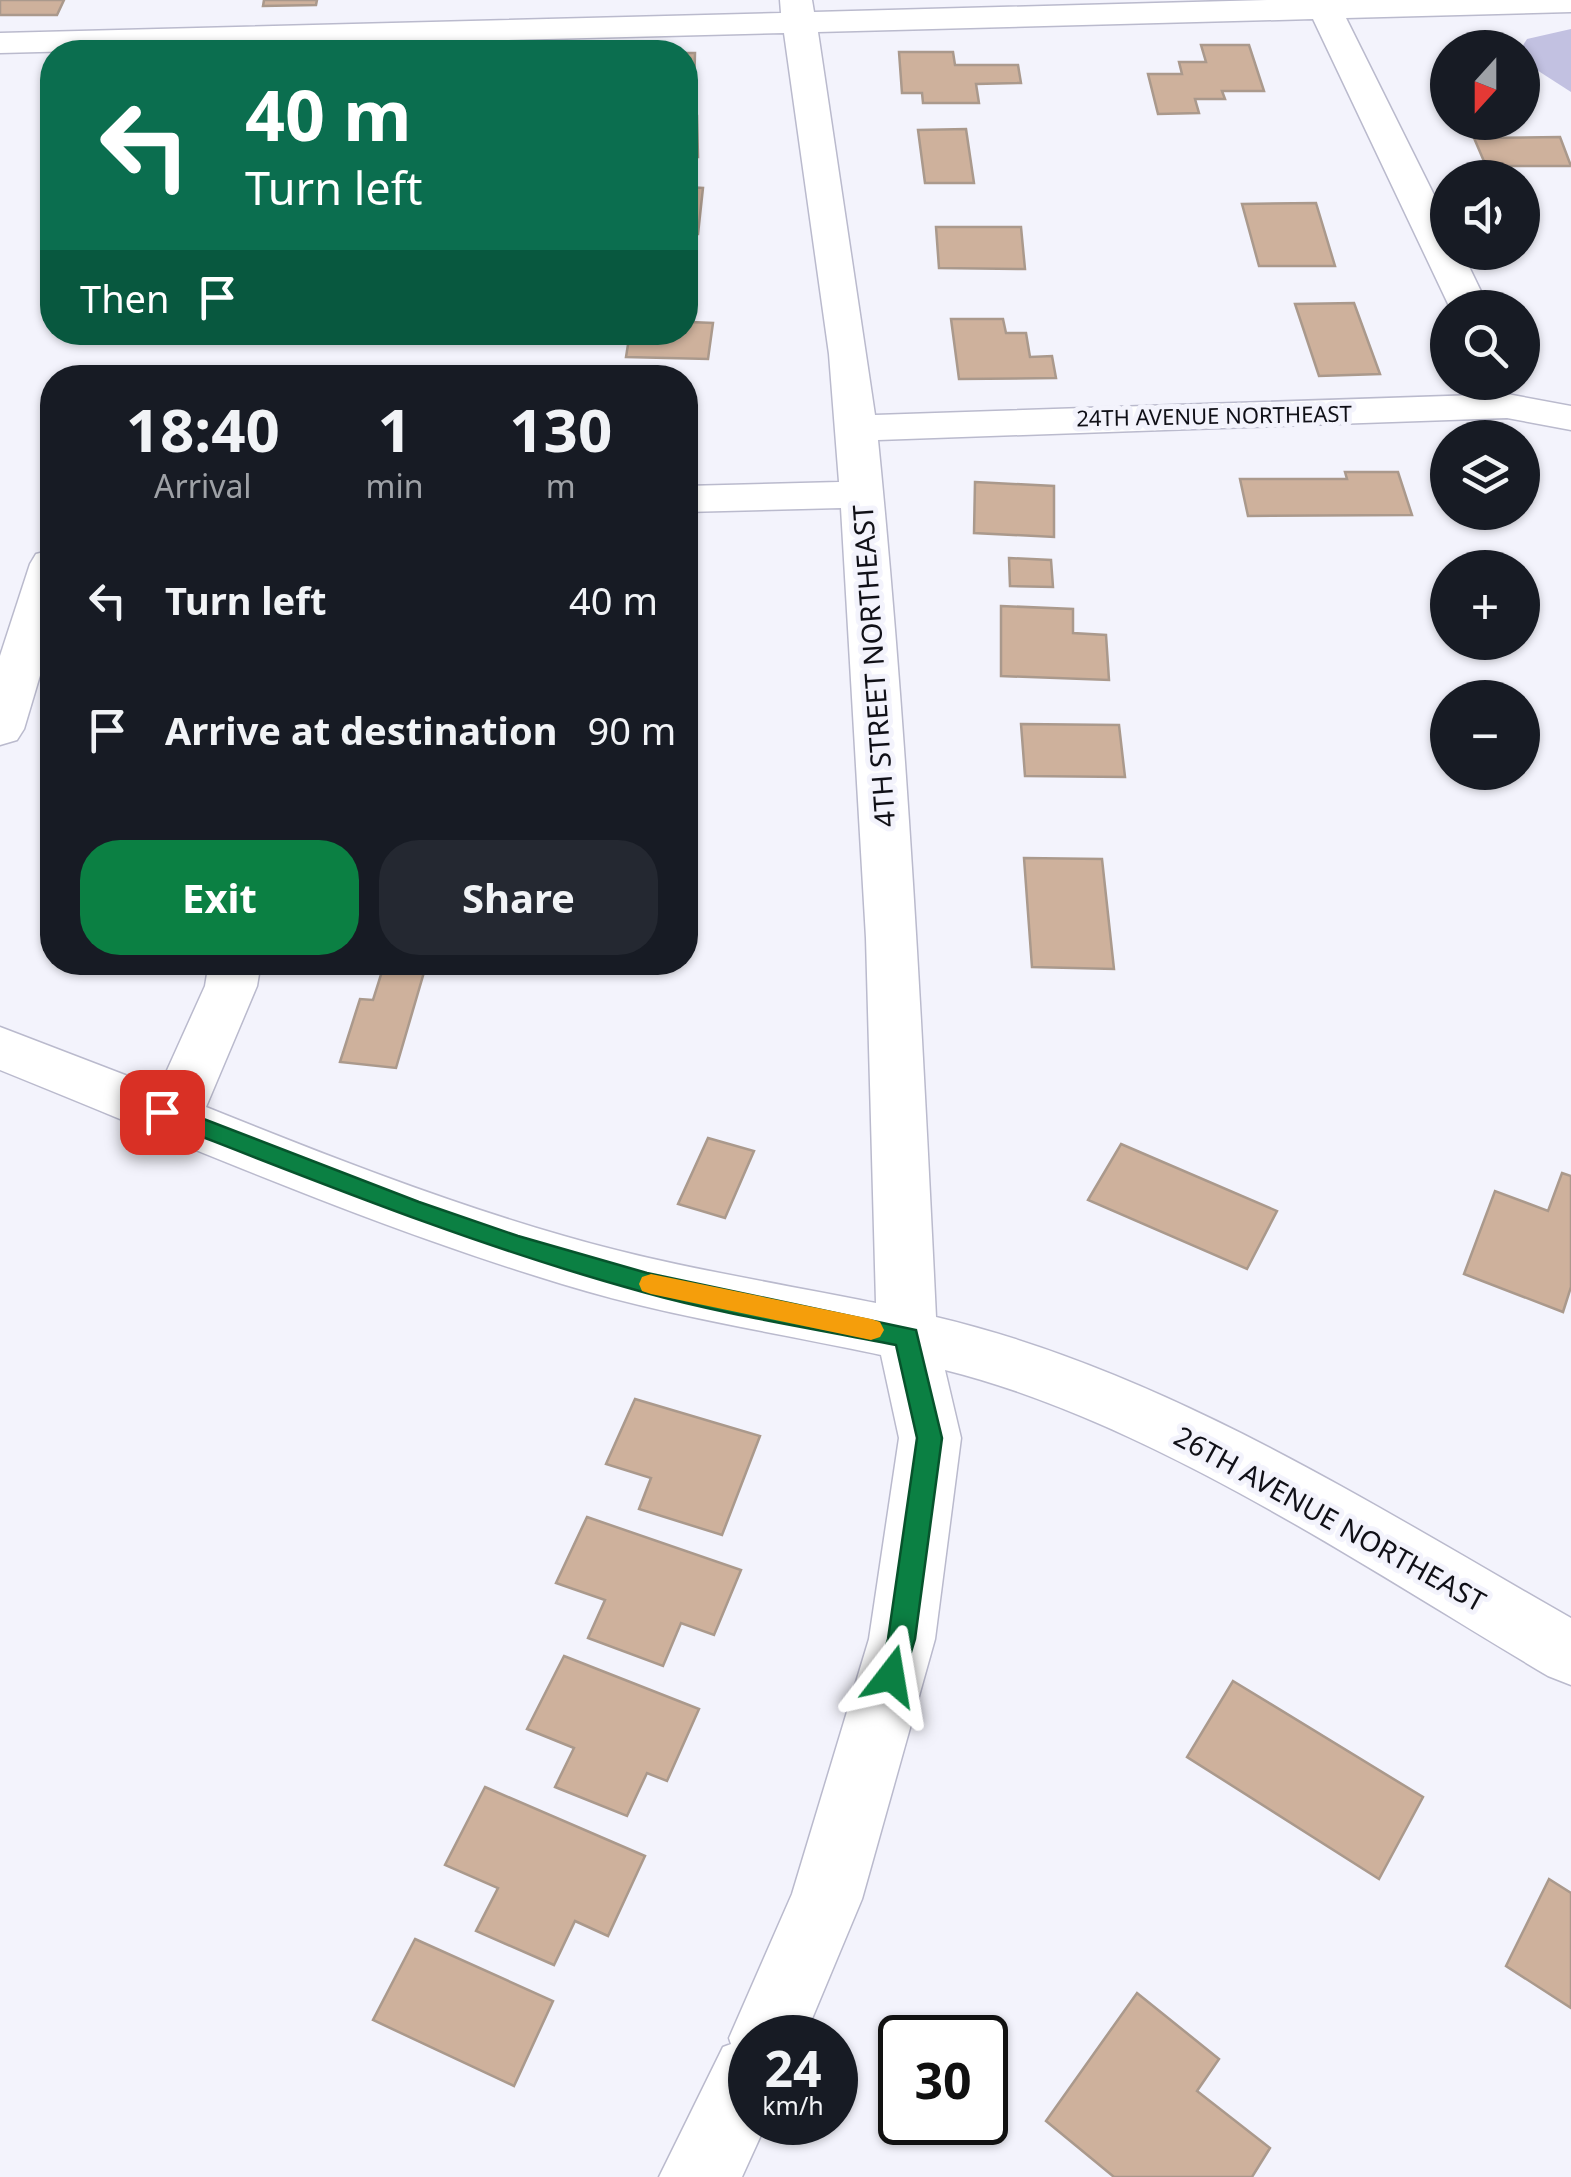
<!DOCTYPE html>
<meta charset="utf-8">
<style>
:root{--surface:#171b24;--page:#242831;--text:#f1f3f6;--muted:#9ea1a6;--accent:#0b8043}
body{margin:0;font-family:"Noto Sans",sans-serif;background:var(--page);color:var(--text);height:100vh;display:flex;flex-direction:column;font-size:38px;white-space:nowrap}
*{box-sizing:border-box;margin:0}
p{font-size:32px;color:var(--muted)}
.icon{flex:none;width:55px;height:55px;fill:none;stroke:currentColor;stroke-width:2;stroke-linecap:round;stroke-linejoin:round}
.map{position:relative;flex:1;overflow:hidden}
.drawer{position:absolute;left:40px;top:365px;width:658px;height:610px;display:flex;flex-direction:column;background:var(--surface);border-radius:40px;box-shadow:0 2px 8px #0004}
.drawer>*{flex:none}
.guide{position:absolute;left:40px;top:40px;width:658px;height:305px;border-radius:40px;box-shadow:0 2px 8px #0004;background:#0b6e4f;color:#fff;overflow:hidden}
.needle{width:65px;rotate:201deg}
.controls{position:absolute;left:1430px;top:30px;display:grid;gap:20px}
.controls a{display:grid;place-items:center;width:110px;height:110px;border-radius:50%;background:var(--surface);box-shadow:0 2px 8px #0004;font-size:50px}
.speed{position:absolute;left:728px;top:2015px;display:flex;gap:20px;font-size:50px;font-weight:700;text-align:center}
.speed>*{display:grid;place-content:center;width:130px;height:130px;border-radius:50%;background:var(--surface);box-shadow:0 2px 8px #0004;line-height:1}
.speed small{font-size:25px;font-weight:400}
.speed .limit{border:5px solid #111;border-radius:15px;background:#fff;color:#111}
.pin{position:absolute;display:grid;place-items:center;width:85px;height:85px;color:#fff;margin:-42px;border-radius:20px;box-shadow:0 5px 15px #0006}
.me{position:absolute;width:110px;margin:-55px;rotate:14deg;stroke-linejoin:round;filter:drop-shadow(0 0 8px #0008)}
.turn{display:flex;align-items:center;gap:35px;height:210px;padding:0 40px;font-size:45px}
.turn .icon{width:130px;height:130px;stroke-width:2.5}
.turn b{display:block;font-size:70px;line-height:85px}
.then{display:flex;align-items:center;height:95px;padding:0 40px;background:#0003;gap:20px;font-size:38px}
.eta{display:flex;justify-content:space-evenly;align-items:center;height:170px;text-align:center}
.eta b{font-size:60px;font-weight:700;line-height:70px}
.primary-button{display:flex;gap:20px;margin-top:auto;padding:20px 40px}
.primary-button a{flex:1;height:115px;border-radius:40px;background:var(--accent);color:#fff;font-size:40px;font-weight:700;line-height:115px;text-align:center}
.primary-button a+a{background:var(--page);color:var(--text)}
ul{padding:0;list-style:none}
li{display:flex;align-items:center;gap:30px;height:130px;padding:0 40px}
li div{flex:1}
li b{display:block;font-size:38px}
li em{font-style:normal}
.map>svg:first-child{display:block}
.water{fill:#c2c1e1}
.building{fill:#ceb19c;stroke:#aa998c;stroke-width:2.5}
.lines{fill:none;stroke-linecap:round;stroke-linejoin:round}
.minor-casing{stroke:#babacd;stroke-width:3}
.minor{fill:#fff;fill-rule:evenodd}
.route{fill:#0b8043;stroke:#07532c;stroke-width:2.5}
.slow{fill:#f59e0b}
.labels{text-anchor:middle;stroke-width:10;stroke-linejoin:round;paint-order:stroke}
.far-street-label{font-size:22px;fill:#101017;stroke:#f3f3fc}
.street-label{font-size:28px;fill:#101017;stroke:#f3f3fc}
</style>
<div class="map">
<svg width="1571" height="2177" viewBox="0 0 1571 2177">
<rect width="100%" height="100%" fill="#f3f3fc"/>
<polygon class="water" points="1571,29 1571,92 1523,61 1522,47 1527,39"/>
<g class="building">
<polygon points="0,0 64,0 57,15 0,15"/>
<polygon points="264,0 317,0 316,5 263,6"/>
<polygon points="1201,45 1249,45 1264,91 1222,91 1225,99 1195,99 1199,113 1158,114 1148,74 1182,74 1179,62 1206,62"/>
<polygon points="899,52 953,52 955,65 1018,65 1021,83 976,84 979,103 923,103 922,93 902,93"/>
<polygon points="685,53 695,53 694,90 685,90"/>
<polygon points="685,116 697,116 698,157 685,157"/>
<polygon points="966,129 974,183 925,183 918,130"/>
<polygon points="1560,137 1571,166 1486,166 1474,138"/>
<polygon points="685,187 703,188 698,234 685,234"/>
<polygon points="1316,203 1335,266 1259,266 1242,204"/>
<polygon points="936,227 1021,227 1025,269 939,268"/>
<polygon points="685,283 695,283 690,322 713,323 708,359 626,357 630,332 685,332"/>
<polygon points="1354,303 1380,374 1319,376 1295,304"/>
<polygon points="951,319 1003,319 1006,333 1026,333 1030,357 1052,356 1056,378 959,379"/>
<polygon points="1345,472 1398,472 1412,515 1248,516 1240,479 1347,479"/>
<polygon points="975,482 1054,486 1054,537 974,533"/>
<polygon points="1009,558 1051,560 1053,587 1010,586"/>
<polygon points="1001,606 1073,609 1073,633 1106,635 1109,680 1001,676"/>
<polygon points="1021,724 1119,725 1125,777 1025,776"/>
<polygon points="1024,858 1102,859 1114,969 1032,967"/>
<polygon points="385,962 427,962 396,1068 340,1062 360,999 373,1000"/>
<polygon points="708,1138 754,1151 725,1218 678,1204"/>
<polygon points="1121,1144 1277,1211 1247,1269 1088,1200"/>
<polygon points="1562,1173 1571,1176 1571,1287 1563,1312 1464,1274 1495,1191 1548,1211"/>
<polygon points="635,1399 760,1436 722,1535 639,1509 651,1478 606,1464"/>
<polygon points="587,1517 741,1570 714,1635 681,1623 663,1666 588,1638 605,1600 556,1583"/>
<polygon points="564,1656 699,1709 667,1781 647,1773 627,1816 555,1787 574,1748 527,1729"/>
<polygon points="1233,1681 1423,1797 1379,1879 1187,1757"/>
<polygon points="485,1787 645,1856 608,1936 575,1921 554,1965 476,1931 498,1888 445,1865"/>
<polygon points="1549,1879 1571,1893 1571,2008 1506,1966"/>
<polygon points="415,1939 553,2001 514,2086 373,2020"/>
<polygon points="1137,1993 1219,2059 1197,2091 1270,2148 1252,2177 1114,2177 1046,2121"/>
</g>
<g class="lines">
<g class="minor-casing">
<g id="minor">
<path d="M780,0H812L814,12L1267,0H1571V12L1346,18L1448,223V252H1462L1489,308H1450L1313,19L818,32L875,415L1507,394L1571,406V430L1507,418L878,440C907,731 922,1024 936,1317C1165,1371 1369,1503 1571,1618V1685L1548,1676C1366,1568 1150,1421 945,1370L961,1438L935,1639L862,1899L804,2038H750V2122H767L742,2177H659L723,2047L731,2044L729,2038L792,1894L869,1639L899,1438L881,1355C774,1332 666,1316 562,1284C370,1226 186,1145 0,1070V1027L159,1088L205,986L209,962H261L257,986L206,1107C323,1154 442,1201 564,1236C666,1266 772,1282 876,1303L866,938L841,508L685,512V486L839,482L829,354L784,33L0,53V33L781,13Z"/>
<polygon points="52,550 52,635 24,729 17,740 0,745 0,656 30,564 36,554"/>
</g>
</g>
<use href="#minor" class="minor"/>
</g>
<path class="route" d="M162,1103L419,1202L518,1236L647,1273L916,1330L942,1438L915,1639L901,1685L891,1689L881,1685L877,1676L888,1639L917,1438L896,1345C812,1328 725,1315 643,1292C475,1246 316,1181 154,1118L151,1112Z"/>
<polygon class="slow" points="651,1274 871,1319 880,1322 884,1330 880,1337 871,1340 651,1294 642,1291 639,1284 642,1277"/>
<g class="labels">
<g class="far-street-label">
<text transform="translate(1214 416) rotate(-1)" y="8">24TH AVENUE NORTHEAST</text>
</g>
<g class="street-label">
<text transform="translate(874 666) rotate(-94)" y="10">4TH STREET NORTHEAST</text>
<text transform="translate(1330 1519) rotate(29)" y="10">26TH AVENUE NORTHEAST</text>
</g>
</g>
</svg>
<div class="controls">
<a><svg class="needle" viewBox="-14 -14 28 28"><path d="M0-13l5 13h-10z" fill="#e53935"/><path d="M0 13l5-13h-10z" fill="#9ea1a6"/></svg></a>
<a><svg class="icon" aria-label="sound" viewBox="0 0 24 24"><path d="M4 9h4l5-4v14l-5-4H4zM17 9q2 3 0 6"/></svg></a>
<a><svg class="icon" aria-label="search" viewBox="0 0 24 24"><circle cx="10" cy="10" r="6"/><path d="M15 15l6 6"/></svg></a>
<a><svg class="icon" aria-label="layers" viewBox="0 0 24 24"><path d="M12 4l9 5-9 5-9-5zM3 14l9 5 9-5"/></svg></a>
<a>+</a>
<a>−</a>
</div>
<div class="speed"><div>24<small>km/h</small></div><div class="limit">30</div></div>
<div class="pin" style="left:162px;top:1112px;background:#d93025"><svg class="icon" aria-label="arrive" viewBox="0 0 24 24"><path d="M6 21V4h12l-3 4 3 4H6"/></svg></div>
<svg class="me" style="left:891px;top:1676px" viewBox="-20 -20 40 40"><path d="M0-17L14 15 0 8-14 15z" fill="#0b8043" stroke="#fff" stroke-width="4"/></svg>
<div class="guide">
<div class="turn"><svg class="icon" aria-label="left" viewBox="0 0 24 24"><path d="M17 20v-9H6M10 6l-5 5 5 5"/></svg><div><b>40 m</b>Turn left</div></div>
<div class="then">Then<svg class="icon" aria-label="arrive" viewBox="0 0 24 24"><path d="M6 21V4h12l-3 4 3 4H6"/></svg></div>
</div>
<section class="drawer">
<div class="eta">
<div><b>18:40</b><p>Arrival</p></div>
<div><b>1</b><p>min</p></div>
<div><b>130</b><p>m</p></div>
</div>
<ul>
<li><svg class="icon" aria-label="left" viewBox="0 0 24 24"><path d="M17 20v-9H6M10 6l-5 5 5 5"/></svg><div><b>Turn left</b></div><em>40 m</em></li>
<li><svg class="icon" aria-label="arrive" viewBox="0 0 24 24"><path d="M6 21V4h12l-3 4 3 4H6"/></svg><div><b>Arrive at destination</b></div><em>90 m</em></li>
</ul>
<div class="primary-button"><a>Exit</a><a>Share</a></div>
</section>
</div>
